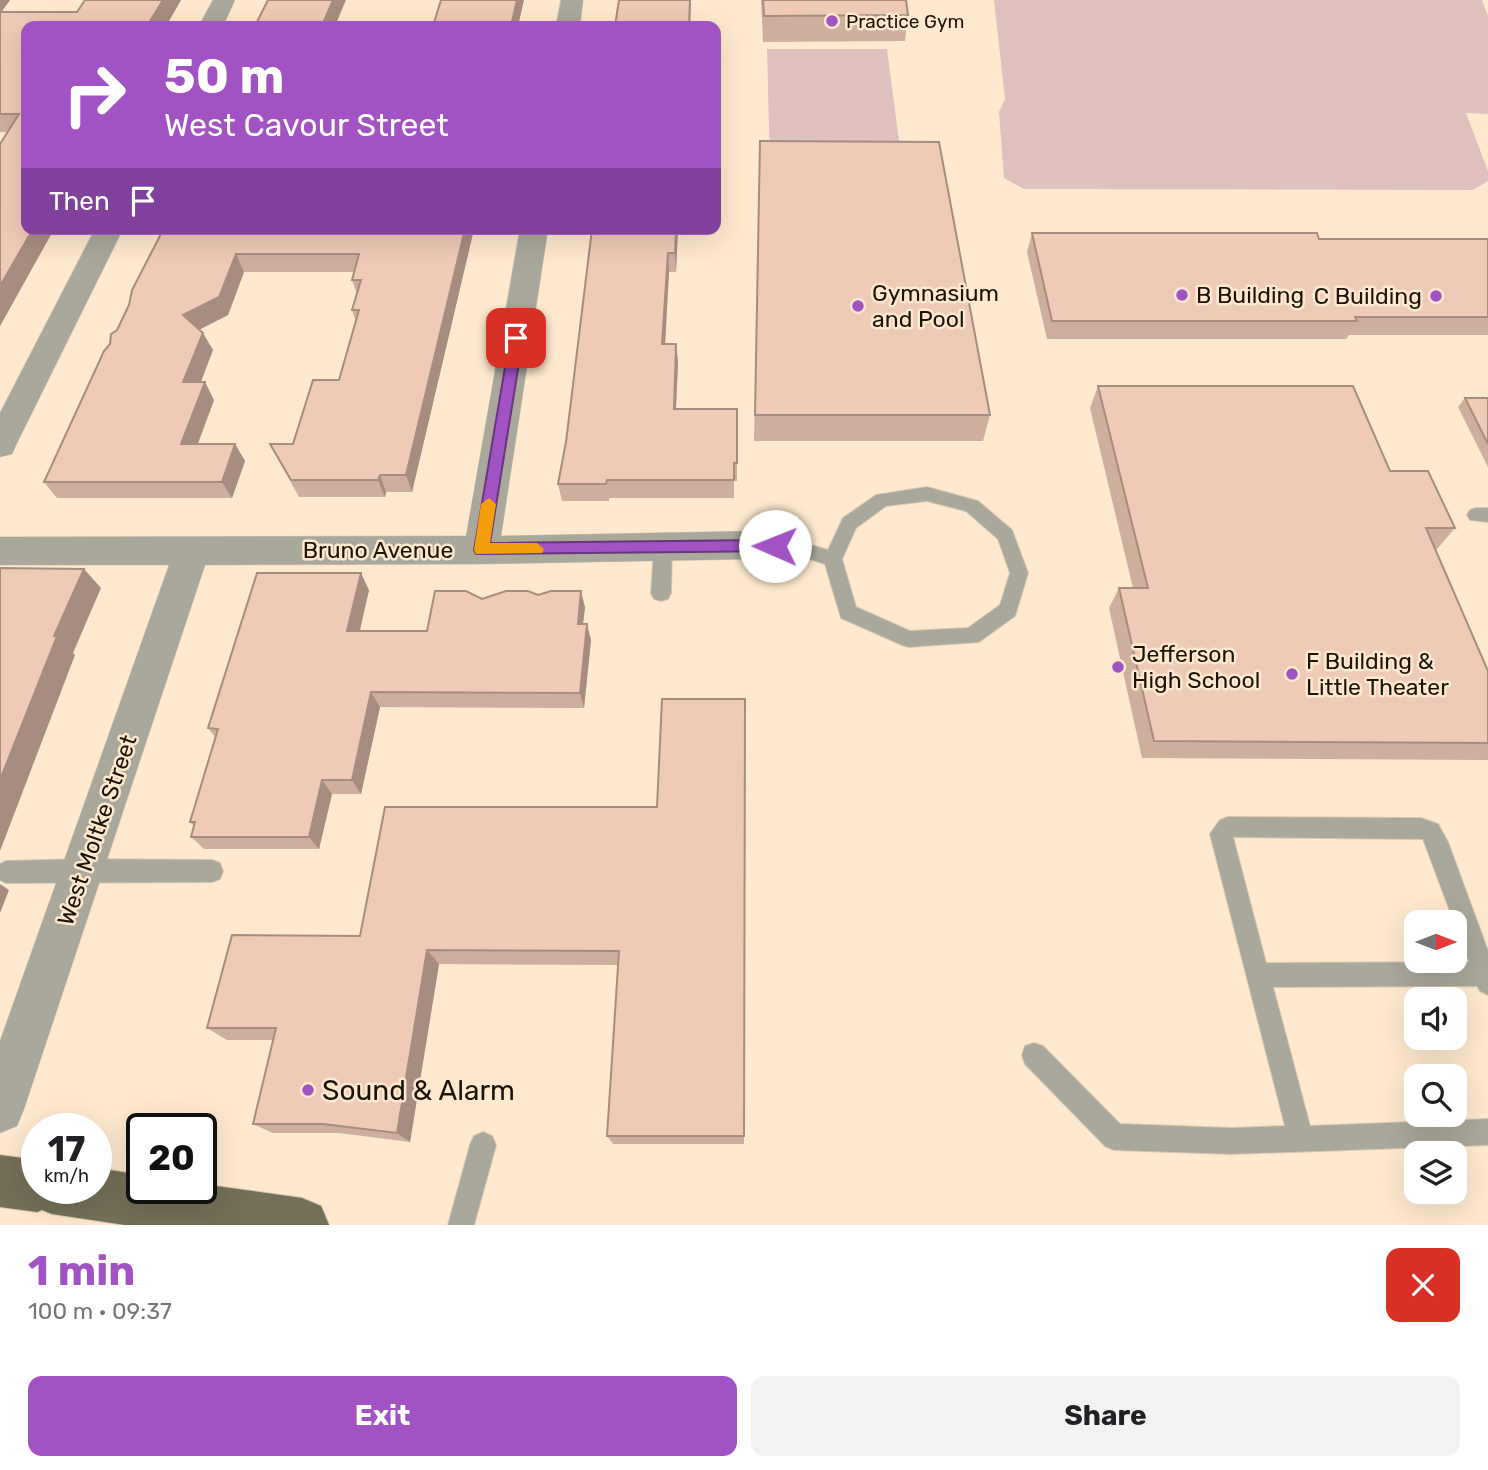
<!DOCTYPE html>
<meta charset="utf-8">
<style>
:root{--surface:#fff;--page:#f2f2f2;--text:#202124;--muted:#757577;--accent:#a152c3}
body{margin:0;font-family:Rubik,sans-serif;background:var(--page);color:var(--text);height:100vh;display:flex;flex-direction:column;font-size:26px;white-space:nowrap}
*{box-sizing:border-box;margin:0}
p{font-size:23px;color:var(--muted)}
.icon{flex:none;width:38px;height:38px;fill:none;stroke:currentColor;stroke-width:2;stroke-linecap:round;stroke-linejoin:round}
.map{position:relative;height:1225px;overflow:hidden}
.sheet{display:flex;flex-direction:column;background:var(--surface);flex:1}
.sheet>*{flex:none}
.banner{position:absolute;left:21px;top:21px;width:700px;height:214px;border-radius:14px;box-shadow:0 7px 28px #0002;background:#a152c3;color:#fff;overflow:hidden}
.needle{width:46px;rotate:90deg}
.controls{position:absolute;left:1404px;top:910px;display:grid;gap:14px}
.controls a{display:grid;place-items:center;width:63px;height:63px;border-radius:14px;background:var(--surface);box-shadow:0 7px 28px #0002;font-size:35px}
.speed{position:absolute;left:21px;top:1113px;display:flex;gap:14px;font-size:35px;font-weight:700;text-align:center}
.speed>*{display:grid;place-content:center;width:91px;height:91px;border-radius:50%;background:var(--surface);box-shadow:0 7px 28px #0002;line-height:1}
.speed small{font-size:18px;font-weight:400}
.speed .limit{border:4px solid #111;border-radius:10px;background:#fff;color:#111}
.pin{position:absolute;display:grid;place-items:center;width:60px;height:60px;color:#fff;margin:-30px;border-radius:14px;box-shadow:0 4px 10px #0006}
.me{position:absolute;width:77px;margin:-38px;rotate:271deg;stroke-linejoin:round;filter:drop-shadow(0 0 5px #0008)}
.turn{display:flex;align-items:center;gap:24px;height:147px;padding:0 28px;font-size:32px}
.turn .icon{width:91px;height:91px;stroke-width:2.5}
.turn b{display:block;font-size:49px;line-height:60px}
.then{display:flex;align-items:center;height:66px;padding:0 28px;background:#0003;gap:14px;font-size:26px}
.round{display:grid;place-items:center;flex:none;width:74px;height:74px;border-radius:14px;background:var(--page)}
.summary{display:flex;align-items:center;justify-content:space-between;height:119px;padding:0 28px}
h1{font-size:42px;font-weight:700;line-height:52px;color:var(--accent)}
.cta{display:flex;gap:14px;margin-top:auto;padding:14px 28px}
.cta a{flex:1;height:80px;border-radius:14px;background:var(--accent);color:#fff;font-size:28px;font-weight:700;line-height:80px;text-align:center}
.cta a+a{background:var(--page);color:var(--text)}
.map>svg:first-child{display:block}
.green{fill:#dfc1bd}
.lines{fill:none;stroke-linecap:round;stroke-linejoin:round}
.lane-casing{stroke:#dac7af;stroke-width:2}
.street-casing{stroke:#dac7af;stroke-width:1}
.primary-casing{stroke:#dac7af;stroke-width:2}
.lane{fill:#aaa89a;fill-rule:evenodd}
.street{fill:#aaa89a;fill-rule:evenodd}
.primary{fill:#746f57;fill-rule:evenodd}
.wall{fill:#ceae9d}
.shaded-wall{fill:#a78d80}
.building{fill:#efcab7;stroke:#a78d80;stroke-width:2}
.route{fill:#a152c3;stroke:#69357f;stroke-width:2}
.slow{fill:#f59e0b}
.poi-dot{fill:#a152c3;stroke:#fee9ce;stroke-width:2.5}
.labels{text-anchor:middle;stroke-width:5;stroke-linejoin:round;paint-order:stroke}
.far-poi-label{font-size:19px;fill:#1b130a;stroke:#fee9ce;text-anchor:start}
.poi-label{font-size:23px;fill:#1b130a;stroke:#fee9ce;text-anchor:start}
.street-label{font-size:23px;fill:#1b130a;stroke:#fee9ce}
.near-poi-label{font-size:28px;fill:#1b130a;stroke:#fee9ce;text-anchor:start}
</style>
<div class="map">
<svg width="1488" height="1225" viewBox="0 0 1488 1225">
<rect width="100%" height="100%" fill="#fee9ce"/>
<g class="green">
<polygon points="994,0 1482,0 1488,16 1488,114 1466,113 1488,171 1488,181 1473,190 1024,189 1004,178 999,112 1005,99"/>
<polygon points="767,49 887,49 902,164 770,164"/>
</g>
<g class="lines">
<g class="lane-casing">
<g id="lane">
<path d="M927,487L978,501L1012,530L1028,573L1015,616L979,642L909,647L902,645L841,618L825,564L794,554L748,550L746,545L748,540C773,532 804,543 828,550L843,518L876,495ZM927,501L966,511L998,539L1010,573L1000,605L968,628L910,631L856,607L842,559L856,528L886,506Z"/>
<polygon points="1476,508 1488,508 1488,522 1470,520 1467,515 1470,510"/>
<polygon points="663,540 670,542 672,547 671,593 668,599 661,601 654,599 651,593 654,547 656,542"/>
<path d="M1228,817L1421,818L1438,824L1448,842L1488,951V995L1480,991L1477,986L1273,987L1310,1126L1488,1119V1145L1232,1154L1114,1150L1105,1146L1025,1064L1022,1055L1025,1046L1034,1043L1043,1046L1120,1124L1232,1128L1285,1126L1210,834L1220,820ZM1233,837L1423,839L1469,962L1266,963Z"/>
<polygon points="83,859 212,860 220,863 223,871 220,879 212,882 6,883 0,880 0,864 6,861"/>
<polygon points="483,1132 492,1136 496,1145 474,1225 448,1225 470,1145 474,1136"/>
</g>
</g>
<g class="street-casing">
<g id="street">
<polygon points="213,0 235,0 223,26 199,26"/>
<polygon points="561,0 583,0 580,26 556,26"/>
<polygon points="95,229 123,229 16,445 12,454 0,457 0,413"/>
<polygon points="520,229 548,229 501,536 755,531 767,535 773,545 767,555 755,559 481,564 205,565 24,1109 17,1126 0,1133 0,1041 169,565 0,565 0,537 466,536"/>
</g>
</g>
<g class="primary-casing">
<polygon id="primary" points="0,1155 37,1160 37,1188 96,1188 96,1168 142,1175 142,1188 201,1188 201,1184 302,1198 321,1206 329,1225 125,1225 52,1214 42,1210 37,1212 0,1207"/>
</g>
<use href="#lane" class="lane"/>
<use href="#street" class="street"/>
<use href="#primary" class="primary"/>
</g>
<g class="wall">
<polygon points="0,0 10,0 1,12 77,12 85,0 181,0 166,26 26,26 26,229 54,229 0,326 8,132 0,132"/>
<polygon points="761,0 906,0 908,15 905,41 763,42"/>
<polygon points="760,141 990,415 983,441 754,441"/>
<polygon points="474,229 412,492 386,492 385,497 299,497 270,444 293,444 339,380 356,322 352,310 357,294 352,280 354,272 244,272 228,315 199,329 213,350 200,382 214,400 198,444 235,444 245,461 232,498 57,498 44,482 117,330 159,236 157,232"/>
<polygon points="678,229 676,272 669,272 665,344 676,344 678,362 676,409 737,409 737,481 734,481 734,498 609,498 609,501 562,501 558,484 566,442"/>
<polygon points="1032,233 1319,239 1488,239 1488,335 1349,335 1346,339 1047,339 1027,252"/>
<polygon points="1098,386 1390,471 1455,528 1437,549 1435,549 1488,671 1488,760 1142,758 1109,608 1119,588 1133,588 1090,408"/>
<polygon points="1465,398 1488,398 1488,467 1458,407"/>
<polygon points="369,590 360,631 427,631 482,599 538,595 585,607 583,624 591,640 584,708 380,707 361,794 332,794 319,849 204,849 191,837 194,826 190,822 215,737 208,728"/>
<polygon points="745,699 744,1144 613,1144 607,1136 618,965 439,964 410,1142 339,1133 273,1133 253,1124 273,1040 227,1040 207,1028 360,936 657,807"/>
</g>
<g class="shaded-wall">
<polygon points="0,0 10,0 0,14"/>
<polygon points="163,0 181,0 166,26 147,26"/>
<polygon points="333,0 346,0 335,26 322,26"/>
<polygon points="517,0 524,0 518,26 511,26"/>
<polygon points="690,0 691,0 690,26 689,26"/>
<polygon points="33,229 54,229 0,326 0,286"/>
<polygon points="465,229 474,229 412,492 406,475"/>
<polygon points="676,229 678,229 676,272 675,253"/>
<polygon points="668,253 669,272 664,362 662,344"/>
<polygon points="236,254 244,272 228,315 193,333 183,315"/>
<polygon points="203,333 213,350 194,400 183,382"/>
<polygon points="676,344 678,362 675,427 674,409"/>
<polygon points="205,382 214,400 191,461 181,444"/>
<polygon points="235,444 245,461 232,498 222,482"/>
<polygon points="380,475 386,492 385,497 378,480"/>
<polygon points="84,569 101,588 73,653 75,655 0,851 0,780 54,636"/>
<polygon points="361,573 369,590 356,646 347,631"/>
<polygon points="581,591 585,607 581,640 578,624"/>
<polygon points="587,624 591,640 584,708 580,693"/>
<polygon points="371,692 380,707 361,794 352,780"/>
<polygon points="322,780 332,794 319,849 309,837"/>
<polygon points="0,884 9,890 0,913"/>
<polygon points="427,950 439,964 410,1142 397,1133"/>
</g>
<g class="building">
<polygon points="85,0 163,0 147,26 26,26 26,229 33,229 0,286 0,144 19,114 0,114 0,12 77,12"/>
<polygon points="268,0 333,0 322,26 255,26"/>
<polygon points="441,0 517,0 511,26 433,26"/>
<polygon points="619,0 690,0 689,26 615,26"/>
<polygon points="763,0 906,0 908,15 764,16"/>
<polygon points="760,141 939,142 990,415 755,415"/>
<polygon points="159,229 465,229 406,475 380,475 378,480 291,480 270,444 293,444 313,380 339,380 359,310 352,310 361,280 352,280 359,254 236,254 219,297 183,315 203,333 183,382 205,382 181,444 235,444 222,482 44,482 104,351 110,344 111,334 117,330 129,305 132,290 162,232 157,232"/>
<polygon points="592,229 676,229 675,253 668,253 662,344 676,344 674,409 737,409 737,463 734,463 734,480 607,480 606,484 558,484 566,442"/>
<polygon points="1032,233 1317,233 1319,239 1488,239 1488,317 1355,317 1357,321 1052,321"/>
<polygon points="1098,386 1353,386 1390,471 1428,471 1455,528 1426,528 1488,671 1488,743 1154,741 1119,588 1148,588"/>
<polygon points="1465,398 1488,398 1488,444"/>
<polygon points="0,568 84,569 54,636 57,636 0,780"/>
<polygon points="257,573 361,573 347,631 427,631 435,591 466,591 482,599 506,591 528,591 538,595 551,591 581,591 578,624 587,624 580,693 371,692 352,780 322,780 309,837 191,837 195,822 190,822 218,729 208,728"/>
<polygon points="662,699 745,699 744,1136 607,1136 619,951 427,950 397,1133 323,1124 253,1124 276,1028 207,1028 232,935 360,936 385,807 657,807"/>
</g>
<polygon class="route" points="516,333 523,338 490,543 775,540 782,546 780,551 476,554 474,550 510,338"/>
<polygon class="slow" points="489,498 496,504 490,543 537,543 544,549 542,553 476,554 474,550 481,504"/>
<g class="poi-dot">
<circle cx="832" cy="21" r="7"/>
<circle cx="1182" cy="295" r="7"/>
<circle cx="1436" cy="296" r="7"/>
<circle cx="858" cy="306" r="7"/>
<circle cx="1118" cy="667" r="7"/>
<circle cx="1292" cy="674" r="7"/>
<circle cx="308" cy="1090" r="7"/>
</g>
<g class="labels">
<g class="far-poi-label">
<text x="846" y="28">Practice Gym</text>
</g>
<g class="poi-label">
<text x="872" y="301">Gymnasium<tspan x="872" dy="26">and Pool</tspan></text>
<text x="1196" y="303">B Building</text>
<text x="1422" y="304" text-anchor="end">C Building</text>
<text x="1132" y="662">Jefferson<tspan x="1132" dy="26">High School</tspan></text>
<text x="1306" y="669">F Building &amp;<tspan x="1306" dy="26">Little Theater</tspan></text>
</g>
<g class="street-label">
<text x="378" y="558">Bruno Avenue</text>
<text transform="translate(97 830) rotate(-71)" y="8">West Moltke Street</text>
</g>
<g class="near-poi-label">
<text x="322" y="1100">Sound &amp; Alarm</text>
</g>
</g>
</svg>
<div class="controls">
<a><svg class="needle" viewBox="-14 -14 28 28"><path d="M0-13l5 13h-10z" fill="#e53935"/><path d="M0 13l5-13h-10z" fill="#757577"/></svg></a>
<a><svg class="icon" aria-label="sound" viewBox="0 0 24 24"><path d="M4 9h4l5-4v14l-5-4H4zM17 9q2 3 0 6"/></svg></a>
<a><svg class="icon" aria-label="search" viewBox="0 0 24 24"><circle cx="10" cy="10" r="6"/><path d="M15 15l6 6"/></svg></a>
<a><svg class="icon" aria-label="layers" viewBox="0 0 24 24"><path d="M12 4l9 5-9 5-9-5zM3 14l9 5 9-5"/></svg></a>
</div>
<div class="speed"><div>17<small>km/h</small></div><div class="limit">20</div></div>
<div class="pin" style="left:516px;top:338px;background:#d93025"><svg class="icon" aria-label="arrive" viewBox="0 0 24 24"><path d="M6 21V4h12l-3 4 3 4H6"/></svg></div>
<svg class="me" style="left:775px;top:546px" viewBox="-20 -20 40 40"><circle r="19" fill="#fff"/><path d="M0-13L10 11 0 6-10 11z" fill="#a152c3"/></svg>
<div class="banner">
<div class="turn"><svg class="icon" aria-label="right" viewBox="0 0 24 24"><path d="M7 20v-9h11M14 6l5 5-5 5"/></svg><div><b>50 m</b>West Cavour Street</div></div>
<div class="then">Then<svg class="icon" aria-label="arrive" viewBox="0 0 24 24"><path d="M6 21V4h12l-3 4 3 4H6"/></svg></div>
</div>
</div>
<section class="sheet">
<div class="summary"><div><h1>1 min</h1><p>100 m · 09:37</p></div><a class="round" style="background:#d93025;color:#fff"><svg class="icon" aria-label="close" viewBox="0 0 24 24"><path d="M6 6l12 12M18 6L6 18"/></svg></a></div>
<div class="cta"><a>Exit</a><a>Share</a></div>
</section>
